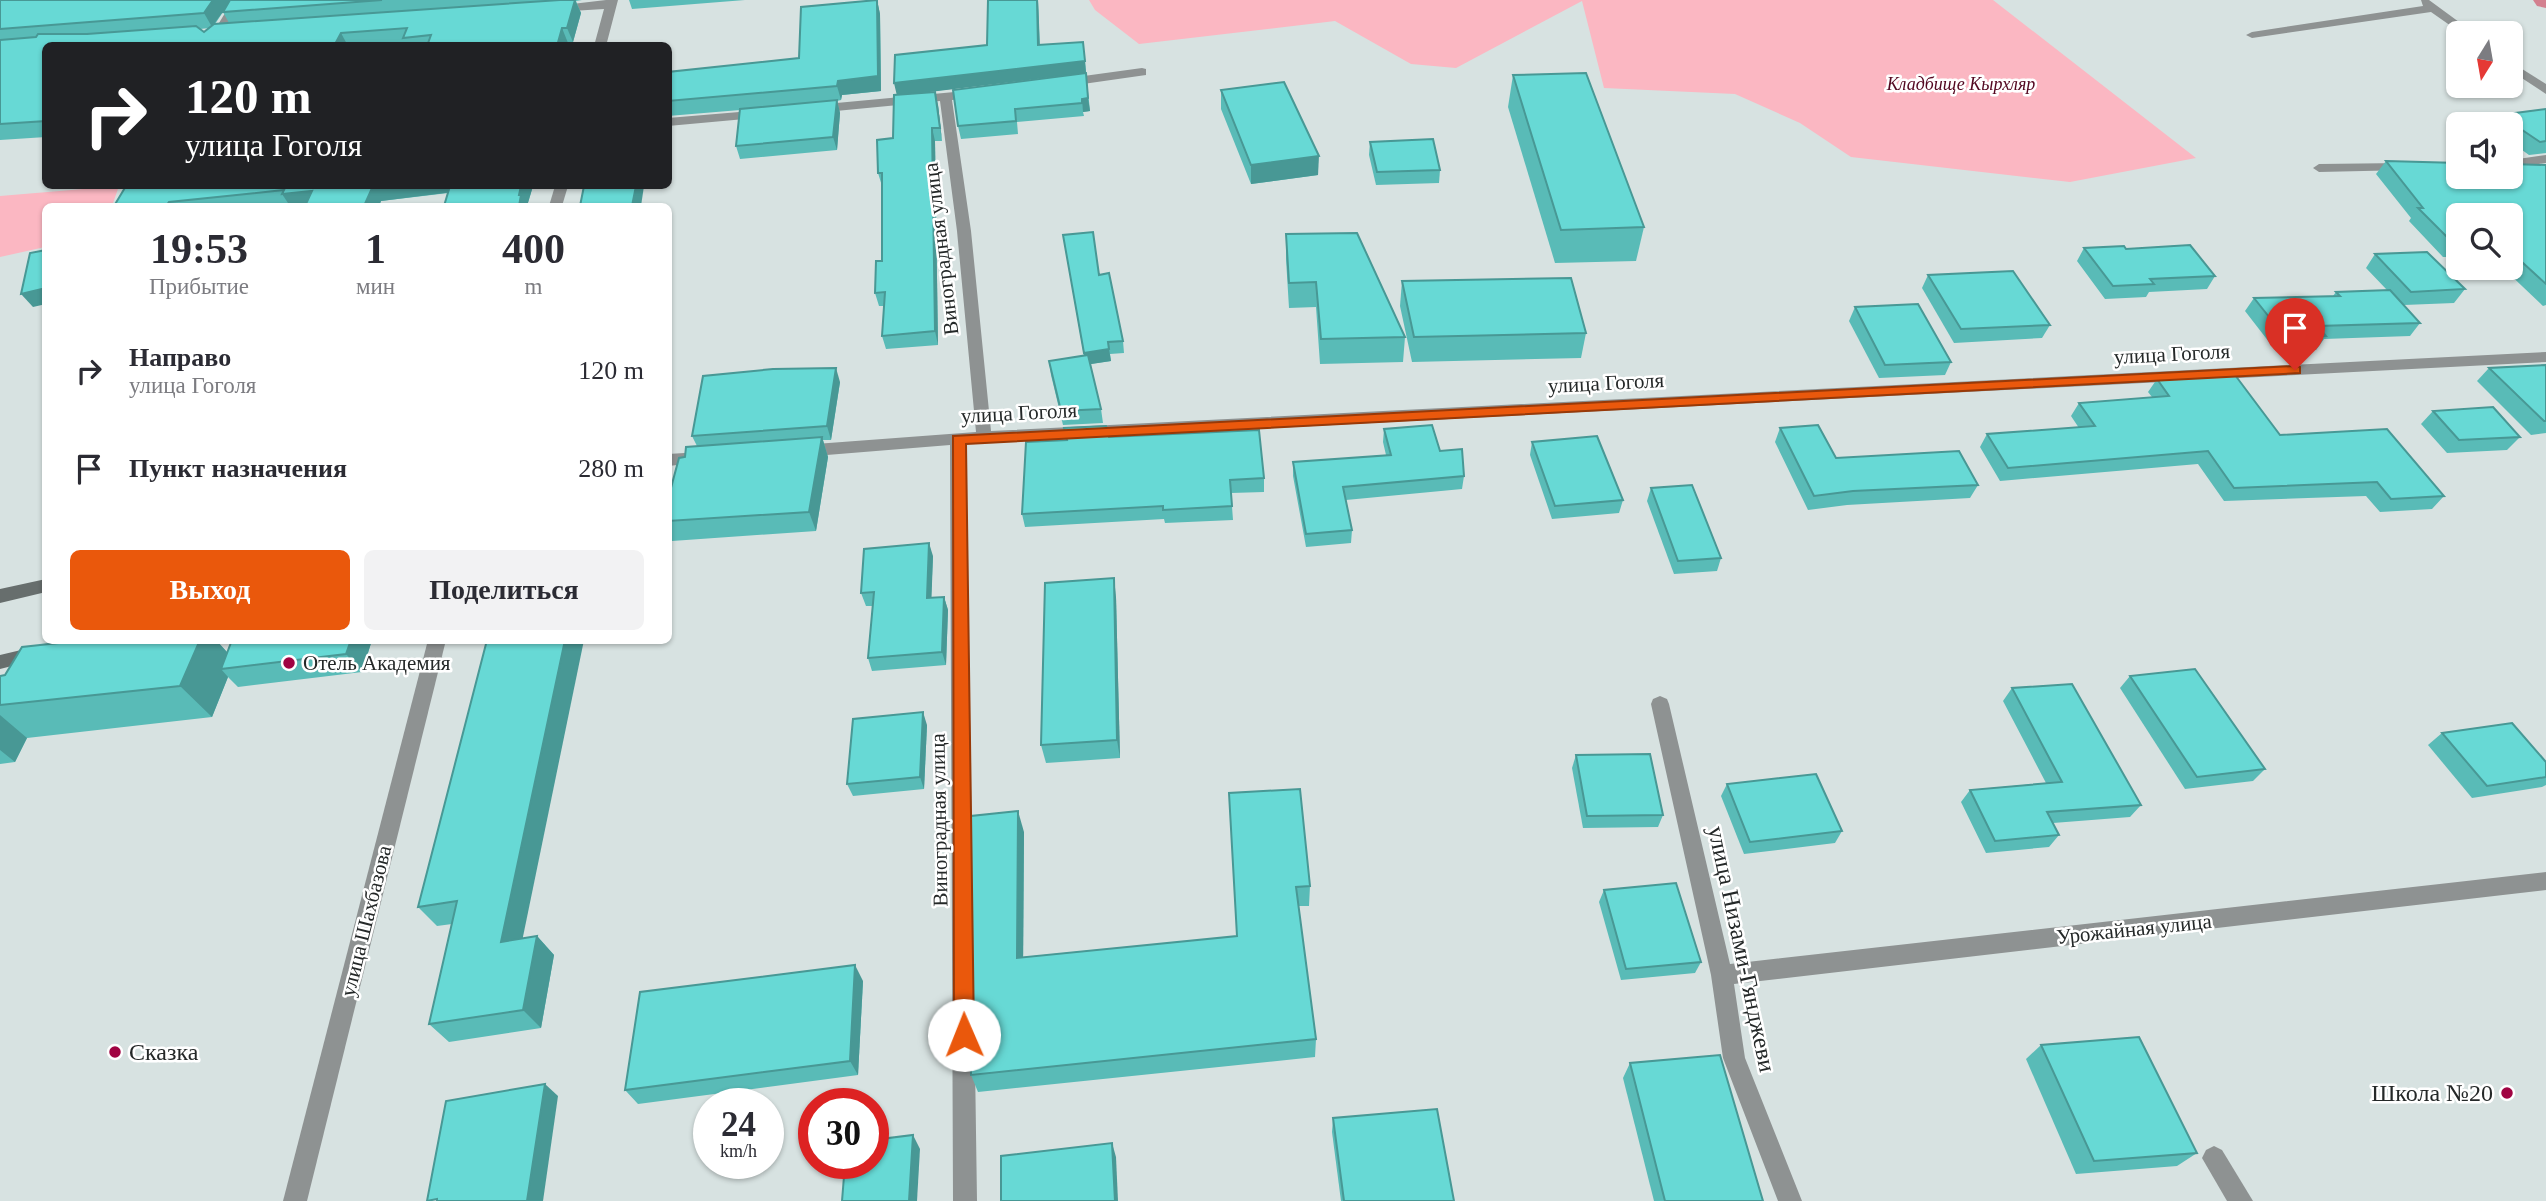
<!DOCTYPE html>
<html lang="ru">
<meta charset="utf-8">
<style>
:root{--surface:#fff;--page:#f2f2f3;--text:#2b2b33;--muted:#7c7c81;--accent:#ea580c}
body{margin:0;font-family:"Times New Roman",serif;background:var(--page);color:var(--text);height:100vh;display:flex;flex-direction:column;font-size:26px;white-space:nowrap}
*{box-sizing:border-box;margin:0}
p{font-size:23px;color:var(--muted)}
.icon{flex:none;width:38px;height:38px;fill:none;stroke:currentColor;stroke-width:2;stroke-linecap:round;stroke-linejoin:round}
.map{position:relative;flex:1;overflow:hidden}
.sheet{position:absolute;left:42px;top:203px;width:630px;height:441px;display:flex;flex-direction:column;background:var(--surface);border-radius:10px;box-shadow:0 2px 5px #0004}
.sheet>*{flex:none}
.top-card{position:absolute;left:42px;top:42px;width:630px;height:147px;border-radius:10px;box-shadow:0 2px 5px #0004;background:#202124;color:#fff;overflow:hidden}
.needle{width:46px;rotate:191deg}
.controls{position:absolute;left:2446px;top:21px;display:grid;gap:14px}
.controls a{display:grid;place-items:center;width:77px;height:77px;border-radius:10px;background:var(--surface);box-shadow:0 2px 5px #0004;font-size:35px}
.speed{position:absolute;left:693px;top:1088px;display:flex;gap:14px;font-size:35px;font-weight:700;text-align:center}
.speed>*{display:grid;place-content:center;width:91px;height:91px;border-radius:50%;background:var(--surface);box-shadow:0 2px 5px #0004;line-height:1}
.speed small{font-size:18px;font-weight:400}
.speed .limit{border:10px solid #d22;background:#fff;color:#111}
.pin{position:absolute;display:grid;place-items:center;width:60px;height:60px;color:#fff;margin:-72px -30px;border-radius:50% 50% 50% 0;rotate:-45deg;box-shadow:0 0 7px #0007}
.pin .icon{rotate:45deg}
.me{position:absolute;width:77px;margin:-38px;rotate:359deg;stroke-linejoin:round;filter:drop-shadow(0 0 5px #0008)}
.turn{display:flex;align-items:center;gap:24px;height:147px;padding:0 28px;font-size:32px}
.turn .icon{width:91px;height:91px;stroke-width:2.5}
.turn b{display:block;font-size:49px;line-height:60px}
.eta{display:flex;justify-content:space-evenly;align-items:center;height:119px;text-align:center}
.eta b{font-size:42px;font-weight:700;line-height:49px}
.button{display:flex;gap:14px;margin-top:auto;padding:14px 28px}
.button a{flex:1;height:80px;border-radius:10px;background:var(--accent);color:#fff;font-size:28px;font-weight:700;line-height:80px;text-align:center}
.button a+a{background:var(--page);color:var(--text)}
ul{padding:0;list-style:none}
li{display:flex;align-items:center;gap:21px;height:98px;padding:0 28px}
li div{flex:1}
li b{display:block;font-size:26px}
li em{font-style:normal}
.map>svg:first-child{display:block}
.green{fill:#fbb7c2}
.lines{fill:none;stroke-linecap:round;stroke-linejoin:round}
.canal{fill:#d3808f;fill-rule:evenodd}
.street{fill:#8e9292;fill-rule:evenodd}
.secondary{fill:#676e6d;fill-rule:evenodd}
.wall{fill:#59bbb7;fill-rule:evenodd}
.shaded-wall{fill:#489895}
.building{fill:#67d9d5;stroke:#489895;stroke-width:2}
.route{fill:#ea580c;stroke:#983908;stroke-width:2}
.poi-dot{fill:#a00342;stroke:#fff;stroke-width:2.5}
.labels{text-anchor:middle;stroke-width:5;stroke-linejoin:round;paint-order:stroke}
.far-park-label{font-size:18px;font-style:italic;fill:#530720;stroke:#fff}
.street-label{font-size:21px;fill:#242828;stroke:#fff}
.poi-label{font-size:21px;fill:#242828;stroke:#fff;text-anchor:start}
.near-street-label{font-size:24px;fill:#242828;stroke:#fff}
.near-poi-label{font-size:24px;fill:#242828;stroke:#fff;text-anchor:start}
</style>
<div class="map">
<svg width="2546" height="1201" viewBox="0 0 2546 1201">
<rect width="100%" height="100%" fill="#d7e2e1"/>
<g class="green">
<polygon points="1089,0 1993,0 2196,158 2070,182 1851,157 1800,123 1735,94 1604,88 1582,1 1456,68 1411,64 1335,21 1139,44 1095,10"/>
<polygon points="119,186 112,206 46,206 45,247 0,257 0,196"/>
</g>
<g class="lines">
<polygon class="canal" points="2533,0 2546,0 2546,8 2537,6"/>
<g class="street">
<polygon points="233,0 245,0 217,46 205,46"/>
<polygon points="606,0 618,0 606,46 594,46 604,9 555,12 549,9 555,6"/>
<polygon points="2421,0 2429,0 2474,33 2461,33 2431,12 2252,38 2246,35 2252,32 2423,6"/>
<polygon points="2511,62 2546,84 2546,94 2511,71"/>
<polygon points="1142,68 1146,69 1146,75 1062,87 1056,83 1062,79"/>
<polygon points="976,90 980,91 980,97 952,100 971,231 991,431 2546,352 2546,362 966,444 977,1201 953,1201 950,445 802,457 794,451 802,445 976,432 957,231 940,101 815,113 809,109 815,105"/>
<polygon points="763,110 769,114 767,117 668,126 668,118"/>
<polygon points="2546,155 2546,163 2511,168 2511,160"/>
<polygon points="2403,163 2409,167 2408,170 2319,172 2313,168 2319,164"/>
<polygon points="555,186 568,186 562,206 549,206"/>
<polygon points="701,452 709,458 707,462 668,466 668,454"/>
<polygon points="428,640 446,640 307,1201 283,1201"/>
<polygon points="1660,696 1667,699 1669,704 1730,964 2546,872 2546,890 1734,984 1745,1058 1802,1201 1778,1201 1723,1058 1711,975 1651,704 1653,699"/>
<polygon points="2214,1146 2222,1150 2253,1201 2227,1201 2202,1158 2206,1150"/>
</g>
<g class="secondary">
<polygon points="46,579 46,592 0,603 0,589"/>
<polygon points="38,646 44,648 47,653 44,658 0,669 0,655"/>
</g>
</g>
<g class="wall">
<path d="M0,0H582L576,1L581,13L573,42L568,43L567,46H407L406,43L374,46H46V137L0,140ZM223,12L229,23L215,24ZM210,28L204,32L200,29Z"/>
<polygon points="629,0 745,0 632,9"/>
<polygon points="877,0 880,14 881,91 842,95 841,100 837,101 840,113 837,150 740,159 736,146 740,110 668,116 668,72 799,58"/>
<polygon points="988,0 1038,0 1040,45 1083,42 1090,111 1083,112 1084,116 1017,122 1018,134 961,139 958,126 1072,74 910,94 938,105 942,141 935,141 938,345 886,349 882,336 884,306 879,306 875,293 882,261 882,186 878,173 893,138 897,95 987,45"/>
<polygon points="1513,75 1644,227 1636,261 1555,263 1508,107"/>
<polygon points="1221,90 1318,175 1251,184 1221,109"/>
<polygon points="2546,109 2546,153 2529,155 2511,142 2511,124 2494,124 2500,115"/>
<polygon points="1370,142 1440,170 1439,183 1376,185 1369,155"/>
<polygon points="2386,161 2546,165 2546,305 2543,306 2503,268 2511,268 2511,215 2459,215 2459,257 2443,257 2409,221 2411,218 2376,174"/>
<polygon points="126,186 533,186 527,206 444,206 448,193 381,201 379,206 114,206"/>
<polygon points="1286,234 1405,337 1403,362 1320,364 1316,307 1289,308 1286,259"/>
<polygon points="1065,247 1099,275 1123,341 1124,353 1110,354 1111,361 1090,364 1101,409 1103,423 1063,425 1051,375 1049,361 1084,356"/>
<polygon points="2084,248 2126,249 2215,276 2207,289 2149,292 2146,297 2105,299 2077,261"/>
<polygon points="2375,254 2465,289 2454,303 2404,305 2420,323 2410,336 2324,339 2316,350 2276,351 2245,311 2254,298 2333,296 2336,292 2387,290 2366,268"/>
<polygon points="1928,275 2050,325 2042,338 1954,343 1922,288"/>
<polygon points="1402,281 1586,333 1581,358 1412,362 1400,306"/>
<polygon points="1855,307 1951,362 1945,375 1879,378 1849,321"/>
<polygon points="2546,365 2546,433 2531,435 2477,381 2489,368"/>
<polygon points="2157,379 2280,435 2444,496 2432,509 2380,512 2366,496 2224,501 2198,464 2000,481 1980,447 1987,434 2079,428 2071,416 2079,403 2152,397 2148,392"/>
<polygon points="840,382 831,440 823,440 828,457 816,531 672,541 668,533 668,499 685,457 697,446 692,436"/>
<polygon points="2433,411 2520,437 2507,450 2447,453 2421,424"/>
<polygon points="1064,428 1109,437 1264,478 1264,492 1231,493 1233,520 1165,523 1164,519 1025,527 1022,514 1066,440"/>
<polygon points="1780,428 1836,458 1978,485 1970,498 1847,505 1808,510 1775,442"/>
<polygon points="1384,429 1440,451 1464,476 1462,489 1346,500 1352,530 1351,543 1306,547 1293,476 1293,462 1386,455 1383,442"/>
<polygon points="1532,442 1623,500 1619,513 1552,519 1530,455"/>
<polygon points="1651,488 1721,558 1717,571 1674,574 1647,501"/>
<polygon points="933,556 931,598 944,597 948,610 946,665 872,671 868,658 873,606 866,606 861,593"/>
<polygon points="1116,597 1120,758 1046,763 1041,745"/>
<polygon points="86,640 216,640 227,652 372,640 362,672 238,687 228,677 212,717 27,738 15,762 0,764 0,676 5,675"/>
<polygon points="487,640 523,938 537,936 554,955 541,1028 449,1042 429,1024 452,924 437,926 418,907"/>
<polygon points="2130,676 2265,769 2253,781 2185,789 2120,688"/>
<polygon points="2012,688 2141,805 2130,817 2053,823 2059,835 2049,847 1986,853 1961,802 1970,790 2046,783 2003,701"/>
<polygon points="927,725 924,789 853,796 847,784"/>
<polygon points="2442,733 2546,762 2546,785 2542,787 2472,798 2428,745"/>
<polygon points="1576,755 1663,815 1658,827 1583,828 1572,768"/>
<polygon points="1727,784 1842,831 1835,843 1744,854 1721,796"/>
<polygon points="1229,793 1310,886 1309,906 1298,906 1316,1039 1315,1057 978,1092 971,1075 1024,832 1023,957 1237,936"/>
<polygon points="1604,890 1701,962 1695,973 1621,980 1599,902"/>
<polygon points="863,981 858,1075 638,1104 625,1090"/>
<polygon points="2041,1045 2197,1153 2177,1166 2076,1174 2026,1059"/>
<polygon points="1630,1063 1763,1201 1654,1201 1623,1078"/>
<polygon points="1333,1118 1454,1201 1341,1201 1332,1132"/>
</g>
<g class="shaded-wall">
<polygon points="213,0 231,0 212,27 204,13"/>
<polygon points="575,0 581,13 573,42 567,28"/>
<polygon points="877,0 880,14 881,91 842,95 841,100 837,86 838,81"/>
<polygon points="1037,0 1038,0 1040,57 1038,45"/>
<polygon points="562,28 568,43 567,46 557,46"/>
<polygon points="341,33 348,46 334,46"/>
<polygon points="1085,61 1086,73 897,96 894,83"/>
<polygon points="935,92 938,105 942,141 940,128"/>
<polygon points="1088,98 1090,111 1083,112 1082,99"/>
<polygon points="837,100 840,113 837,150 833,137"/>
<polygon points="932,128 935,141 938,345 935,331"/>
<polygon points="1319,156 1318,175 1251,184 1251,165"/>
<polygon points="372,186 458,186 461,191 381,201 379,206 364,206"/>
<polygon points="521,186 533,186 527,206 519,206 519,195"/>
<polygon points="636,186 644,186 641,206 632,206"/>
<polygon points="312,191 317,206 290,206 282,194"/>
<polygon points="46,288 46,304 33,307 21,294"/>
<polygon points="1109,349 1111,361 1085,365 1084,353"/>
<polygon points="836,368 840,382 831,440 827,426"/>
<polygon points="822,437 828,457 816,531 809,512"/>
<polygon points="929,543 933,556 931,611 927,598"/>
<polygon points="1114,578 1116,597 1120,758 1117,740"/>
<polygon points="944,597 948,610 946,665 942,652"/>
<polygon points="200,640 216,640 235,661 221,669 228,677 212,717 180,686"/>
<polygon points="351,640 372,640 362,672 346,654"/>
<polygon points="565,640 584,640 518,961 501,942"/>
<polygon points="923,712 927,725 924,789 920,777"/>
<polygon points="0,715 27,738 15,762 0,750"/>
<polygon points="1018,811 1024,832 1023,977 1017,958"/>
<polygon points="537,936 554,955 541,1028 523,1010"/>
<polygon points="855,965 863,981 858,1075 850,1061"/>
<polygon points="545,1084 558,1096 543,1201 527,1201"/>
<polygon points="913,1135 920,1149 917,1201 909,1201"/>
<polygon points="1112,1143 1116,1157 1118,1201 1115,1201"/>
</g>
<g class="building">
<polygon points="0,0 213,0 204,13 0,29"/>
<polygon points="230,0 382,0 223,12"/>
<polygon points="560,0 575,0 567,28 562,28 557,46 427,46 431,35 403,38 407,28 341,33 334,46 46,46 46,121 0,124 0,40 36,37 38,34 87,34 196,26 204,32 214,24"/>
<polygon points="877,0 878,76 838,81 837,86 668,101 668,72 799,58 801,7"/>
<polygon points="988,0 1037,0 1038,45 1083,42 1085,61 894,83 895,55 987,45"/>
<polygon points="1086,73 1088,98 1082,99 1082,103 1015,109 1016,121 958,126 953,90"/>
<polygon points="1586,73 1644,227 1561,230 1513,75"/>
<polygon points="1284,82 1319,156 1251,165 1221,90"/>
<polygon points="935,92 940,128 932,128 935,331 882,336 885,292 875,293 876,261 882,261 882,173 878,173 877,140 893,138 894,95"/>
<polygon points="837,100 833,137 736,146 740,109"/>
<polygon points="2546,109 2546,141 2540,142 2500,115"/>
<polygon points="1433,139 1440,170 1377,172 1370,142"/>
<polygon points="2386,161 2459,163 2459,177 2511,177 2511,164 2546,165 2546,284 2511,252 2511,215 2459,215 2459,244 2454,244 2418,208 2423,208"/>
<polygon points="126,186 373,186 364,206 305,206 312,191 282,194 284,190 169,202 166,206 114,206"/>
<polygon points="450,186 521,186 519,195 521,195 519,206 444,206"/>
<polygon points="584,186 636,186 632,206 580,206"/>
<polygon points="1093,232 1099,275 1109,273 1123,341 1108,342 1109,349 1084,353 1063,235"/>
<polygon points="1357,233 1405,337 1321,339 1316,282 1289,283 1286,234"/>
<polygon points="2190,245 2215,276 2150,279 2154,284 2113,286 2084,248 2124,246 2126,249"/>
<polygon points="46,250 46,288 21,294 30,253"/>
<polygon points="2427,252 2465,289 2411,292 2375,254"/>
<polygon points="2013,271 2050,325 1961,329 1928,275"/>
<polygon points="1571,278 1586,333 1414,337 1402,281"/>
<polygon points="2390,290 2420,323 2318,326 2326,336 2285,337 2254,298 2340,296 2336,292"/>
<polygon points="1918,304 1951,362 1885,365 1855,307"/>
<polygon points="1088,355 1101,409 1061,411 1049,361"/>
<polygon points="2546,365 2546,421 2544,421 2489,368"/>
<polygon points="836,368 827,426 692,436 703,376 773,369"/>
<polygon points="2235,375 2280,435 2387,429 2444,496 2391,499 2377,482 2234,488 2208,451 2008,468 1987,434 2095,426 2079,403 2169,396 2157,379"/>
<polygon points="2493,407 2520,437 2459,440 2433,411"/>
<polygon points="1432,425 1440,451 1462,449 1464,476 1343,487 1352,530 1306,534 1293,462 1391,455 1384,429"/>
<polygon points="1818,425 1836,458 1959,451 1978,485 1853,491 1814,496 1780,428"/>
<polygon points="1106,426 1109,437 1259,430 1264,478 1230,480 1232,506 1163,510 1163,506 1022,514 1026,442 1067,440 1064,428"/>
<polygon points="1597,436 1623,500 1555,506 1532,442"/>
<polygon points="822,437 809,512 668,521 668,499 679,458 685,457 686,447"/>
<polygon points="1692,485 1721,558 1678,561 1651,488"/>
<polygon points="929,543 927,598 944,597 942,652 868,658 874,592 861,593 864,549"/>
<polygon points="1114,578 1117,740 1041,745 1045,583"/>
<polygon points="86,640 200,640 180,686 0,705 0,676 5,675 22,647"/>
<polygon points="232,640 351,640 346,654 221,669"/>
<polygon points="487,640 565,640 501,942 537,936 523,1010 429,1024 457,901 418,907"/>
<polygon points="2195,669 2265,769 2197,777 2130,676"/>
<polygon points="2072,684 2141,805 2047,812 2059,835 1995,841 1970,790 2062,782 2012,688"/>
<polygon points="923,712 920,777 847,784 853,719"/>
<polygon points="2512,723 2546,762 2546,777 2487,786 2442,733"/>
<polygon points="1650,754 1663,815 1587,816 1576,755"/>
<polygon points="1816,774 1842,831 1750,842 1727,784"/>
<polygon points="1300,789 1310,886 1296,887 1316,1039 971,1075 969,899 971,816 1018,811 1017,958 1237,936 1229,793"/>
<polygon points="1676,883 1701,962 1626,969 1604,890"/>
<polygon points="855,965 850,1061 625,1090 640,992"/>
<polygon points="2139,1037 2197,1153 2094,1161 2041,1045"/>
<polygon points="1720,1055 1763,1201 1665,1201 1630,1063"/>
<polygon points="545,1084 527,1201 437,1201 437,1199 427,1201 446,1101"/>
<polygon points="1437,1109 1454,1201 1344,1201 1333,1118"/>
<polygon points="913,1135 909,1201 842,1201 845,1164 873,1164 873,1140"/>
<polygon points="1112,1143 1115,1201 1001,1201 1001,1156"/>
</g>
<polygon class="route" points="2295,366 2300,367 2300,373 966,444 974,1035 971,1042 964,1045 957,1042 954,1035 953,436"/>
<g class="poi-dot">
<circle cx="289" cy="663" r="7"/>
<circle cx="115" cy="1052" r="7"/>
<circle cx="2507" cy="1093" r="7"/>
</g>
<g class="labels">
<g class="far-park-label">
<text x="1961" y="90">Кладбище Кырхляр</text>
</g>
<g class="street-label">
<text transform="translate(941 249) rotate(-97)" y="7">Виноградная улица</text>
<text transform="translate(2172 354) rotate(-3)" y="7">улица Гоголя</text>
<text transform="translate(1606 383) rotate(-3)" y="7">улица Гоголя</text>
<text transform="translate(1019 413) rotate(-3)" y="7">улица Гоголя</text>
<text transform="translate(939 820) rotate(-91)" y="7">Виноградная улица</text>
<text transform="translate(366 921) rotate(-76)" y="7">улица Шахбазова</text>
<text transform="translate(2134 929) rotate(-6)" y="7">Урожайная улица</text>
</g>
<g class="poi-label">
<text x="303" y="670">Отель Академия</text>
</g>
<g class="near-street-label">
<text transform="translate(1742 949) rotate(78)" y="8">улица Низами-Гянджеви</text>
</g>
<g class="near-poi-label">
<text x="129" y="1060">Сказка</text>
<text x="2493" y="1101" text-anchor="end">Школа №20</text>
</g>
</g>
</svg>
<div class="controls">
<a><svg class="needle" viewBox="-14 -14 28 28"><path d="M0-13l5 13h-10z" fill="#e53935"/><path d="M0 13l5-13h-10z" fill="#7c7c81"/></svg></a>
<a><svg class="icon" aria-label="sound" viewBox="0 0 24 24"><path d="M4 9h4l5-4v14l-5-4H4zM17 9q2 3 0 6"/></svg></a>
<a><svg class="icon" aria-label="search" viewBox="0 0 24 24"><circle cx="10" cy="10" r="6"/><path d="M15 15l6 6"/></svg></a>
</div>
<div class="speed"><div>24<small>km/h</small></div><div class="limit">30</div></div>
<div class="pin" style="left:2295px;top:370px;background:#d93025"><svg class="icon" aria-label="arrive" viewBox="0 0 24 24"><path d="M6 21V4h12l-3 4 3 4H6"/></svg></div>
<svg class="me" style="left:964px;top:1035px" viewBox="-20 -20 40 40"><circle r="19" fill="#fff"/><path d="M0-13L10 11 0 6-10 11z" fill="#ea580c"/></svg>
<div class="top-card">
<div class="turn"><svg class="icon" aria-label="right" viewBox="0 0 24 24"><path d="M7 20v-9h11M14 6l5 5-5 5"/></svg><div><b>120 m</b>улица Гоголя</div></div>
</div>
<section class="sheet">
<div class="eta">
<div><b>19:53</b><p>Прибытие</p></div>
<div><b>1</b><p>мин</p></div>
<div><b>400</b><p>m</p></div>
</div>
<ul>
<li><svg class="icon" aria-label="right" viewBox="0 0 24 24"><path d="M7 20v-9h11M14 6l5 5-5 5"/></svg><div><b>Направо</b><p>улица Гоголя</p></div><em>120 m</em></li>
<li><svg class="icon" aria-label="arrive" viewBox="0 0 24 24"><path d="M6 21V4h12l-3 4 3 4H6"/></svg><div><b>Пункт назначения</b></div><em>280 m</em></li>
</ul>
<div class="button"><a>Выход</a><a>Поделиться</a></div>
</section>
</div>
